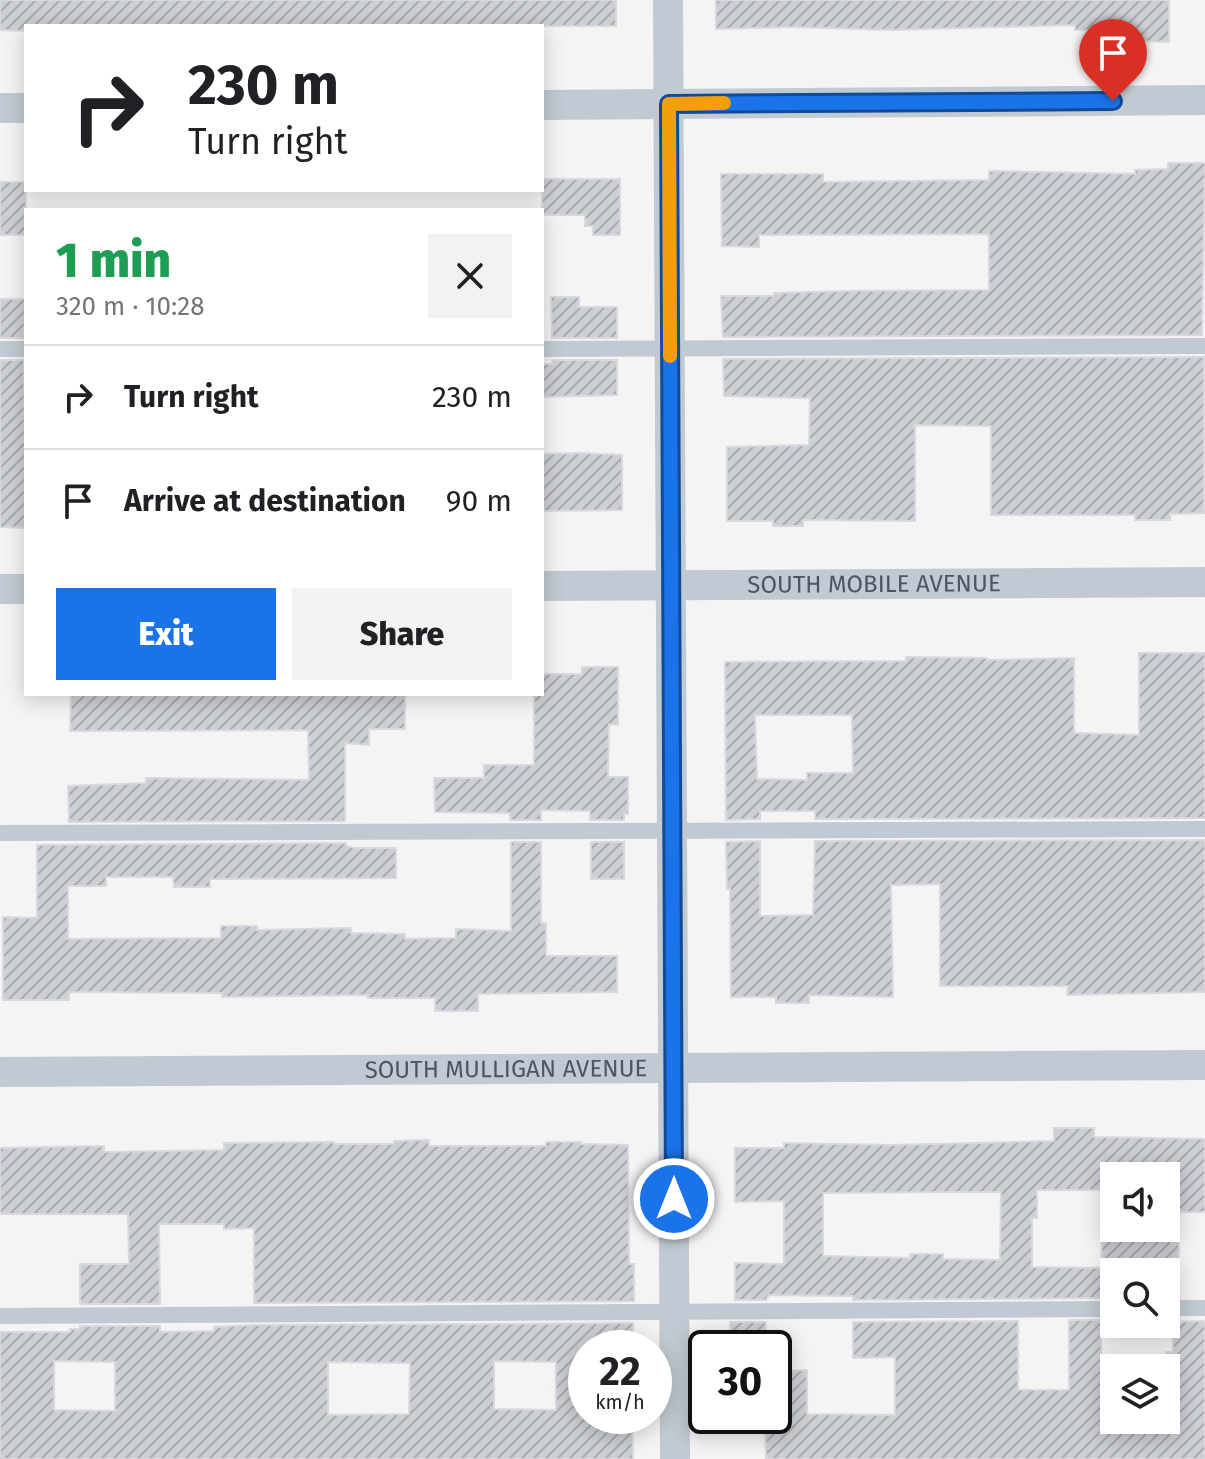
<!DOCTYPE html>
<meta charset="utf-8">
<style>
:root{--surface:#fff;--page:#f2f2f2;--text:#202124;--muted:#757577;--line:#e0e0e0;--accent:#1a73e8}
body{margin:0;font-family:"Fira Sans",sans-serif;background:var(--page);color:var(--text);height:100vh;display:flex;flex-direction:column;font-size:30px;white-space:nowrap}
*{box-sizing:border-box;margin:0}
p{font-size:26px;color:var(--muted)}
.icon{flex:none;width:44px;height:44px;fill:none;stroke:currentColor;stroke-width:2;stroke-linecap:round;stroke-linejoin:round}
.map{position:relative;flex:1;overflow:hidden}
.sheet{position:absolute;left:24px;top:208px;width:520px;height:488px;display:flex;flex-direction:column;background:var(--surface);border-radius:0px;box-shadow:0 4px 20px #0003}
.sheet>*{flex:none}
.guide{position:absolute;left:24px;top:24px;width:520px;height:168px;border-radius:0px;box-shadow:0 4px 20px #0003;background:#fff;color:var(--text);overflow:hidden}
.buttons{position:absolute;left:1100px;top:1162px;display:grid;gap:16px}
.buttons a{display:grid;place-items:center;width:80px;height:80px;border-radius:0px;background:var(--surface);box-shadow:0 4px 20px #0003;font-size:40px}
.speed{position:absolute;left:568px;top:1330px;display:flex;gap:16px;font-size:40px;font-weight:700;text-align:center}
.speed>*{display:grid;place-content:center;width:104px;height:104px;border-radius:50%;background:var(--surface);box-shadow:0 4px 20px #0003;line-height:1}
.speed small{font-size:20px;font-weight:400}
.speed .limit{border:4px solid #111;border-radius:12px;background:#fff;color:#111}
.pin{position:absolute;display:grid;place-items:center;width:68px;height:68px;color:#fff;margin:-82px -34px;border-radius:50% 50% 50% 0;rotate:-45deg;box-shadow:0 0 8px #0007}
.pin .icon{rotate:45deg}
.me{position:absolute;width:88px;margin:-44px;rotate:0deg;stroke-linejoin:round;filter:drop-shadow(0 0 6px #0008)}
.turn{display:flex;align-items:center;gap:28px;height:168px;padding:0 32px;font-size:36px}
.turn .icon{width:104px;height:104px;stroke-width:2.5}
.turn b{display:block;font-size:56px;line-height:68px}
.round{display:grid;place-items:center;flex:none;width:84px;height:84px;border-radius:0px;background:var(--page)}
.headline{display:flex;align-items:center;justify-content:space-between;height:136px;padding:0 32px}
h1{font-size:48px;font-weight:800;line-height:60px;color:#1e9e55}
.button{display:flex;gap:16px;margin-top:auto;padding:16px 32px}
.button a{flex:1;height:92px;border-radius:0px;background:var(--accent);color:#fff;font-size:32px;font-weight:800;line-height:92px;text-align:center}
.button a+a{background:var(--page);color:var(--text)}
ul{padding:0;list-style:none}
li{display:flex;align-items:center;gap:24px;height:104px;padding:0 32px;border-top:2px solid var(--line)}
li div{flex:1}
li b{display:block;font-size:30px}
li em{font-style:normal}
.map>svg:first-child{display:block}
.building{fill:url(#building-hatch);stroke:#d7d9de;stroke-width:2;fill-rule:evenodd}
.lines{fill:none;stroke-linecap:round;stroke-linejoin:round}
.service{stroke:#c1cad2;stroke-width:16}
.minor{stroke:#c1cad2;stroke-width:30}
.route-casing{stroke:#114b97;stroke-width:20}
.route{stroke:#1a73e8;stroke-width:14}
.slow{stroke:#f59e0b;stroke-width:14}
.labels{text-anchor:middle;stroke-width:6;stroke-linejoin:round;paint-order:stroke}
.street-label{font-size:24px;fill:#4a5661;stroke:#fff}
</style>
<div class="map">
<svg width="1205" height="1459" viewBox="0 0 1205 1459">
<defs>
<pattern id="building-hatch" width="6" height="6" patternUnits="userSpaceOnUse" patternTransform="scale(2)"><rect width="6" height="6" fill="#cdcfd5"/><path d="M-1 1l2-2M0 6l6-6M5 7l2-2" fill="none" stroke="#a8abb0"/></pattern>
</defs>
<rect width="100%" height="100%" fill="#f5f3f3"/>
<g class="building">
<polygon points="0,0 616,0 616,26 26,26 26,31 0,30"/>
<polygon points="716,0 1169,0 1169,42 1134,41 1134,30 1075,30 1075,25 891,30 793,27 716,29"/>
<polygon points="1168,163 1205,163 1202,335 723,337 721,296 774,296 774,293 847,291 989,290 989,234 759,235 759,247 722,246 721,174 823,174 823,182 989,180 989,171 1135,174 1135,170 1168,169"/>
<polygon points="542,179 620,179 620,235 593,235 593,226 585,226 585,215 542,215"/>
<rect x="0" y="182" width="26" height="53"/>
<polygon points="551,297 579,297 579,307 617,307 617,338 552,338"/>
<polygon points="0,299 26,299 24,338 0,338"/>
<polygon points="1204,357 1204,513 1170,514 1170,520 1135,520 1135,515 991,515 991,426 915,425 915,521 803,520 803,526 773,526 773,521 727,521 727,447 809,445 810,398 724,396 723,359"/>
<polygon points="0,360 24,360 26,528 0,527"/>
<polygon points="552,360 617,360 617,395 542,397 542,364 553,364"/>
<polygon points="580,453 622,455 622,510 543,511 542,454"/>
<path d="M1139,653H1205V818L815,819V811H760V819L726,820L725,662L906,661V657L987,658V660L1074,658V733L1139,735ZM755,715H852L853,773H807V780L757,779Z"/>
<polygon points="582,667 618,667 618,725 609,724 608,777 628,777 628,814 624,814 624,820 590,820 590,811 541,810 541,820 510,820 510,813 435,812 434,778 484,778 484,765 534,765 534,694 542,694 542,674 582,674"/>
<polygon points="71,694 405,694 405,729 369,729 369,745 345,743 345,821 69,822 68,786 146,783 146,778 309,780 308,730 70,731"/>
<polygon points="1205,840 1205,992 1067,995 1068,986 940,986 940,884 891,885 893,997 809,995 809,1003 776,1003 776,997 731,997 730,889 727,889 726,842 760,841 760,916 813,915 815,841"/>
<polygon points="511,842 541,842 541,923 546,923 546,956 617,956 617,992 478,994 478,1011 435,1011 435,998 368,998 368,995 222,997 222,993 69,992 69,1000 3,1000 3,917 37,918 37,845 346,843 346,846 355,848 396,848 396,878 210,879 210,887 174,887 173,877 106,877 106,886 68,886 68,939 221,938 221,926 257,926 257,930 351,928 351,933 405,934 405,939 456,938 456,929 511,931"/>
<rect x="591" y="842" width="33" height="37"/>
<path d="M1054,1128H1094V1137L1205,1139V1212H1166V1176H1114V1190H1037V1218H1032V1267L1101,1268L1102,1228H1179V1272H1114V1295H1101V1298L853,1300V1296L769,1295L766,1300H735V1263L784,1264V1201L735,1202V1148H784V1143L891,1145L1054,1141ZM951,1192H1001L1000,1260L943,1259V1254H910L911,1258L823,1256V1193Z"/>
<polygon points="429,1140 429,1146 546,1146 546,1142 581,1142 581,1144 628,1145 629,1264 634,1264 634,1301 254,1303 254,1228 224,1229 224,1224 159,1224 160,1304 80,1304 80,1264 129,1264 128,1214 0,1214 0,1148 104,1146 104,1152 224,1150 224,1143 334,1142 334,1144 394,1144 394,1141"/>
<polygon points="1069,1320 1101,1320 1102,1401 1114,1401 1114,1420 1166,1420 1166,1352 1173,1352 1172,1322 1205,1321 1205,1459 766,1459 765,1416 774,1416 774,1371 807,1370 807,1414 895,1415 895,1357 853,1358 853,1322 1018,1321 1018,1390 1069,1390"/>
<polygon points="730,1322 766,1322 765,1348 730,1348"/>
<path d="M633,1323V1348H586V1416H632L633,1459H0V1332H70V1329H80V1326H160V1332L214,1331V1327L254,1325ZM54,1361L115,1362V1411L54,1410ZM494,1361L556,1362V1410L494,1409ZM328,1362L410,1363L409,1414L328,1415Z"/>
</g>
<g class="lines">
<g class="service">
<polyline points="0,349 26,349"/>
<polyline points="542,349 1205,346"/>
<polyline points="0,833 1205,829"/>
<polyline points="1166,1308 1205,1308"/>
<polyline points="0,1316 1114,1309"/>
</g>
<g class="minor">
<polyline points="668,0 675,1459"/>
<polyline points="542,105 1205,100"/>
<polyline points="0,108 26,108"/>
<path id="s1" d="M542,586L1205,582"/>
<polyline points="0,589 26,589"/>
<path id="s2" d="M0,1072L1205,1065"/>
</g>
</g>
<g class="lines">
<g class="route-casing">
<polyline id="route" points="674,1199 669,104 1113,101"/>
</g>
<use href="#route" class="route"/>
<polyline class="slow" points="670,356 669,104 724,103"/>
</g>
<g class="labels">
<g class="street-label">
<text dy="8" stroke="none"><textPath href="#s1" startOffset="332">SOUTH MOBILE AVENUE</textPath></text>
<text dy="8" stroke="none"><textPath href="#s2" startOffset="506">SOUTH MULLIGAN AVENUE</textPath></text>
</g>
</g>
</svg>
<div class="buttons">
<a><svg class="icon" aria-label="sound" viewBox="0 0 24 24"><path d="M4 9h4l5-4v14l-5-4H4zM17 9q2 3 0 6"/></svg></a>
<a><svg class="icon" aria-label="search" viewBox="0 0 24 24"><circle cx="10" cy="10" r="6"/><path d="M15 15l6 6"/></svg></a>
<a><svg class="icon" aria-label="layers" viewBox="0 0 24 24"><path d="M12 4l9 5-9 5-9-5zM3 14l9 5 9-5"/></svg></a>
</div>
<div class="speed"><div>22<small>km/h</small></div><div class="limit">30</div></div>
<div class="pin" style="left:1113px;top:101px;background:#d93025"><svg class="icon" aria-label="arrive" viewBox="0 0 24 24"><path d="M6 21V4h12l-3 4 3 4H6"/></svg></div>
<svg class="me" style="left:674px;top:1199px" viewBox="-20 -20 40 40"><circle r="17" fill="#1a73e8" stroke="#fff" stroke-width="3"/><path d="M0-11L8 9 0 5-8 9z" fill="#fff"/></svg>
<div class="guide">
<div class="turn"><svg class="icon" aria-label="right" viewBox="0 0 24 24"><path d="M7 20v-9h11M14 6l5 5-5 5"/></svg><div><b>230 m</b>Turn right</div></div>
</div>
<section class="sheet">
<div class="headline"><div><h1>1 min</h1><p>320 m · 10:28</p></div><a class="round"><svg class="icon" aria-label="close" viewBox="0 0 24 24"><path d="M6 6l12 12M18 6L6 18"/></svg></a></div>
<ul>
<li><svg class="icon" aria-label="right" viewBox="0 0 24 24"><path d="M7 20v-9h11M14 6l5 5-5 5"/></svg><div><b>Turn right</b></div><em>230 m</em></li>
<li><svg class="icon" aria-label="arrive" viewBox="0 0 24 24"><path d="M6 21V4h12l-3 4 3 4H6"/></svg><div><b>Arrive at destination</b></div><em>90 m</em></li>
</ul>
<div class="button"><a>Exit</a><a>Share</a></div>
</section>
</div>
